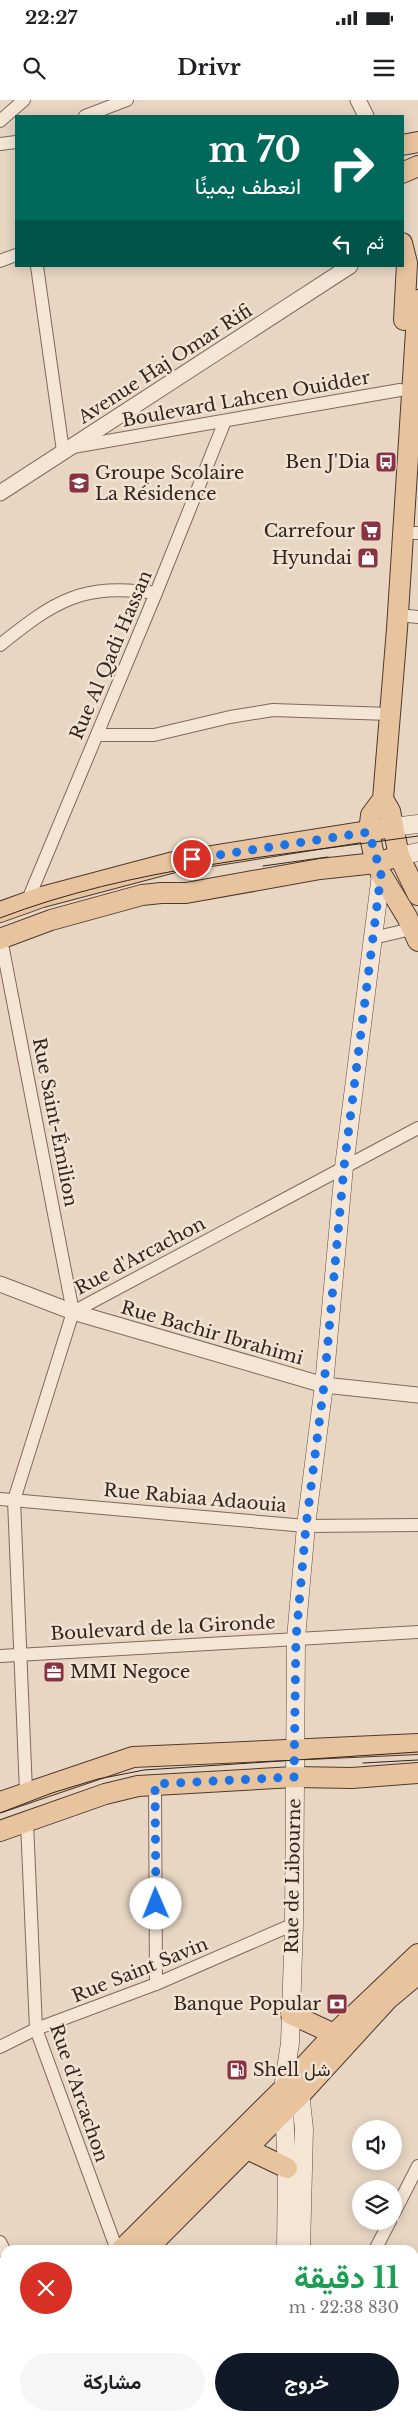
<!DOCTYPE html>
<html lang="ar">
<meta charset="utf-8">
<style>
:root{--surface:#fff;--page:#f6f6f6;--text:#202124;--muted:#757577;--accent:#111827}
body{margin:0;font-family:"Libre Baskerville",Vazirmatn,serif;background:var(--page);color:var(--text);direction:rtl;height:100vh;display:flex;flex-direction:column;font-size:19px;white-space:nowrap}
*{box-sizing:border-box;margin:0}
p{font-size:16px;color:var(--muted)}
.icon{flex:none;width:28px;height:28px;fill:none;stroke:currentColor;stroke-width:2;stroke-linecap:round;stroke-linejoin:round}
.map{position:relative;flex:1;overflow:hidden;direction:ltr}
.drawer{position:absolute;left:0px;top:2145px;width:419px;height:176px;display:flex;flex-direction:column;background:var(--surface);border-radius:15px 15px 0 0;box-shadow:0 2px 12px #0003;direction:rtl}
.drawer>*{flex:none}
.banner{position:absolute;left:15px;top:15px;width:389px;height:152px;border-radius:0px;box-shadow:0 2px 12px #0003;direction:rtl;background:#00695c;color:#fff;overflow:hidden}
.fabs{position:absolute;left:352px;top:2020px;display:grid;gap:10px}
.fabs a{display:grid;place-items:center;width:50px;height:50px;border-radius:50%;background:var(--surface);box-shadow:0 2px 12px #0003;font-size:25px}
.pin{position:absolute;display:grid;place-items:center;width:42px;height:42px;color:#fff;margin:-21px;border:2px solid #fff;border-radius:50%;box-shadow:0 1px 5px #0007}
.me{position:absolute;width:55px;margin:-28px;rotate:359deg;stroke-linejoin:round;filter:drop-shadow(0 0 4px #0008)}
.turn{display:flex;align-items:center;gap:18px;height:105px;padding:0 20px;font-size:22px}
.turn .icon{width:65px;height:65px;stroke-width:2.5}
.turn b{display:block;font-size:35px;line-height:42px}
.then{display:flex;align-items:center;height:48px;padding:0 20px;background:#0003;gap:10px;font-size:19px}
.round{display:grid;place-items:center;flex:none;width:52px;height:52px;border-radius:26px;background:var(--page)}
.head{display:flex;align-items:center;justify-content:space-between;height:85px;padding:0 20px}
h1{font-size:30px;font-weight:700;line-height:38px;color:#1e9e55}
.action{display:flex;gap:10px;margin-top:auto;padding:10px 20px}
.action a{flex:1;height:58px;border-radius:30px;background:var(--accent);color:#fff;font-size:20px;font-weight:700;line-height:58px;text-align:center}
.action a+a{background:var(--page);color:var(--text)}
.status{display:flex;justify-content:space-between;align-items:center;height:35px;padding:0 25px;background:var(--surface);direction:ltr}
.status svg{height:14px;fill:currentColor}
header{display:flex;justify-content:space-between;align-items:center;height:65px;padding:0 20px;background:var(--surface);font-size:22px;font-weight:700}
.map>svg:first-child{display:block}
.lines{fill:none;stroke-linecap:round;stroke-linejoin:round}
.minor-casing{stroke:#80695c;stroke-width:14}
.tertiary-casing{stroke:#80695c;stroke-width:17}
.secondary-casing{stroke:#624a3f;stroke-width:19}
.primary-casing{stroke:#4e3930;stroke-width:22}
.minor{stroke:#f4e5d5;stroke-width:12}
.tertiary{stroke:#f4e5d5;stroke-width:15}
.secondary{stroke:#f4e5d5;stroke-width:18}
.primary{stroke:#e8c49e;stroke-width:20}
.tram{stroke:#32241e;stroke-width:1}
.route{stroke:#1a73e8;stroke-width:9;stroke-dasharray:0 16.2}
.labels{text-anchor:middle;stroke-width:5;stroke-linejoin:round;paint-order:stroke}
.street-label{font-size:18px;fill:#32241e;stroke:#f1e2d1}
.poi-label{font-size:18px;fill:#32241e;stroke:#f1e2d1;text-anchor:end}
</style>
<div class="status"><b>22:27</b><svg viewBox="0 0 49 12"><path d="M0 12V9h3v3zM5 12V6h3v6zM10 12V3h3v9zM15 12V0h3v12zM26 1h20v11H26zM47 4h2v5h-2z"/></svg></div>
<header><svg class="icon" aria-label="menu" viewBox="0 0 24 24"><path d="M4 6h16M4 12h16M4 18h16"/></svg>Drivr<svg class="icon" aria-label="search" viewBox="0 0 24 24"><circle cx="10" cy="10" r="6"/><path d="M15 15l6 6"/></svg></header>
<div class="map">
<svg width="418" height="2321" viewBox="0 0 418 2321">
<rect width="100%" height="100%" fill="#e8d6c3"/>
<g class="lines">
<g class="minor-casing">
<g id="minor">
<polyline points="85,16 127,0"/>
<polyline points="0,21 24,0"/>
<polyline points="0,44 16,42"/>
<polyline points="0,161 16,155"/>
<polyline points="37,166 63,351"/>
<polyline points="73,347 400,290"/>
<polyline points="414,433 418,433"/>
<polyline points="408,516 418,517"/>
<path d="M0,545C56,500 82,483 156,493"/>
<polyline points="97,635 154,635 230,617 273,610 389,614"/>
<polyline points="27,802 156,493 225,321"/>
<polyline points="373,838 411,829"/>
<polyline points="1,839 73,1212"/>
<polyline points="0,1399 306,1426 418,1425"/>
<polyline points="0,1556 418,1532"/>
<polyline points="155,1684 156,1884"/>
<polyline points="26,1692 14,1400 73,1212 418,1028"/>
<polyline points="27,1723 36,1929 117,2150"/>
<polyline points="0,1947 36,1929 156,1884 294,1824"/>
<polyline points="394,2113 418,2066"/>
<polyline points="0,2142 5,2152"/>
<polyline points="375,2150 390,2121"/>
<polyline points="0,2202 5,2207"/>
<polyline points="414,2315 418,2317"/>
</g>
</g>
<g class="tertiary-casing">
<g id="tertiary">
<polyline points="358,0 366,16"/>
<polyline points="0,393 350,166"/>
<polyline points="0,1184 73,1212 324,1285 418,1295"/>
<polyline points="310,2316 312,2321"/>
</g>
</g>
<g class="secondary-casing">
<g id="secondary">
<polyline points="393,727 418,724"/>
<polyline points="399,756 418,752"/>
<polyline points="299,1983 304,2029 301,2150"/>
<polyline points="286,2150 287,2068 283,1989 290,1943 294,1824 296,1538 306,1426 324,1285 344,1067 381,774"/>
<polyline points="276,2321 276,2316"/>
<polyline points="290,2321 290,2316"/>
</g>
</g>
<g class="primary-casing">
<g id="primary">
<polyline points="402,45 418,42"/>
<polyline points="402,73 418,66"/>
<polyline points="402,143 407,163 404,220"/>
<polyline points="418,200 397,529 383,699 371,715 369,732 373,751 381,774 407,817 418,841"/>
<polyline points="383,699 390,711 399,756 418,795"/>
<polyline points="0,812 42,797 174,762 393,727"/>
<polyline points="0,839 51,820 142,795 161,793 186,793 320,769 376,763 399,756"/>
<polyline points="0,1702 133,1657 418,1644"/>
<polyline points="0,1731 105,1694 138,1686 294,1677 352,1678 418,1673"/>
<polyline points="291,1914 334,1934"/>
<polyline points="245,2048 287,2068"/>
<polyline points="121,2150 283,1989 334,1934 418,1854"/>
<polyline points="146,2150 301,1994 388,1899 418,1874"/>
<polyline points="0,2275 5,2270"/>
<polyline points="0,2300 5,2294"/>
</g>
</g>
<use href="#minor" class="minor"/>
<use href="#tertiary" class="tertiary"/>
<use href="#secondary" class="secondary"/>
<use href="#primary" class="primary"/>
<g class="tram">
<polyline points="263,766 328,757"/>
<path d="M0,818C133,767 278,756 418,736"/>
<polyline points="363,1663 418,1660"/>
<polyline points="0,1713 52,1693 98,1679 144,1670 418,1652"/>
</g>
</g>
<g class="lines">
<polyline class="route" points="156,1804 155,1684 294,1677 296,1538 306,1426 324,1285 344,1067 381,774 369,732 192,759"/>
</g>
<defs>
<g id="bus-square" transform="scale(1.125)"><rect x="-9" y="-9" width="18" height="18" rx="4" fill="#883342" stroke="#f1e2d1"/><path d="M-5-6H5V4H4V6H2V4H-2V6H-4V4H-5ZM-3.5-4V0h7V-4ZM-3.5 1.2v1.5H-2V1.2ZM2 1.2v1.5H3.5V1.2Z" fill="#fff"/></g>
<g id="school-square" transform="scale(1.125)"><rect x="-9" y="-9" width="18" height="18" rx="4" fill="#883342" stroke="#f1e2d1"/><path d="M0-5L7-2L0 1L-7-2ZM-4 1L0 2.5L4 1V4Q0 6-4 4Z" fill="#fff"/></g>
<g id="supermarket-square" transform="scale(1.125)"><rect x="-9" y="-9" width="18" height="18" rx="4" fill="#883342" stroke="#f1e2d1"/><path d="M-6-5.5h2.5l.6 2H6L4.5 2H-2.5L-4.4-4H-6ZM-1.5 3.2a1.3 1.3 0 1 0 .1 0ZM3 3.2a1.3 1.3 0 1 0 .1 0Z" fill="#fff"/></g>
<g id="shop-square" transform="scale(1.125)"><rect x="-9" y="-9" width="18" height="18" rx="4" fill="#883342" stroke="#f1e2d1"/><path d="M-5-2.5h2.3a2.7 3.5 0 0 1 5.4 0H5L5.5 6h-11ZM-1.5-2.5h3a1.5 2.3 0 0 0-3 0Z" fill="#fff"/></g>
<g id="office-square" transform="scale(1.125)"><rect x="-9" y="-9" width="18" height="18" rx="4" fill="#883342" stroke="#f1e2d1"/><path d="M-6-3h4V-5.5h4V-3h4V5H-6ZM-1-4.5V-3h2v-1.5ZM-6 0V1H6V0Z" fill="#fff"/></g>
<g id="bank-square" transform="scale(1.125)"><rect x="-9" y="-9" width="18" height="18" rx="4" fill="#883342" stroke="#f1e2d1"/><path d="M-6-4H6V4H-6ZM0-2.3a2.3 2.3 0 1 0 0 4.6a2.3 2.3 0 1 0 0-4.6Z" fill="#fff"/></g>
<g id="fuel-square" transform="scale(1.125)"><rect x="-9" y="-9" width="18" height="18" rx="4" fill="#883342" stroke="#f1e2d1"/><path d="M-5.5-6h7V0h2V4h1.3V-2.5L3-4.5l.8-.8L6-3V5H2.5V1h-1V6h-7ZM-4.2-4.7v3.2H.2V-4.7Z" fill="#fff"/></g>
</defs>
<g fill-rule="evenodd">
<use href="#bus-square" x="386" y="362"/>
<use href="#school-square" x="79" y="383"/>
<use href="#supermarket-square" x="371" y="431"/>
<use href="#shop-square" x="368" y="458"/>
<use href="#office-square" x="54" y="1572"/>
<use href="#bank-square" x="337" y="1904"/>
<use href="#fuel-square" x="237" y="1970"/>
</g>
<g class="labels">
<g class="street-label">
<text transform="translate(165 264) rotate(-33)" y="6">Avenue Haj Omar Rifi</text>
<text transform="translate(246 299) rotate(-10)" y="6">Boulevard Lahcen Ouidder</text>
<text transform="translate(111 555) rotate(-67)" y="6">Rue Al Qadi Hassan</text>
<text transform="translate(55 1022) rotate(79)" y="6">Rue Saint-Émilion</text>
<text transform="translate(140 1156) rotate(-28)" y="6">Rue d'Arcachon</text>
<text transform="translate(212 1233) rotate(16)" y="6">Rue Bachir Ibrahimi</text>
<text transform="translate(195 1398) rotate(5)" y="6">Rue Rabiaa Adaouia</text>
<text transform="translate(163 1528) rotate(-3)" y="6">Boulevard de la Gironde</text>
<text transform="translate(293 1776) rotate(-89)" y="6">Rue de Libourne</text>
<text transform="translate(140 1870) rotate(-22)" y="6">Rue Saint Savin</text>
<text transform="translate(79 1993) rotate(71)" y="6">Rue d'Arcachon</text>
</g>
<g class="poi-label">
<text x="370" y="368">Ben J'Dia</text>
<text x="95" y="379" text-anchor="start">Groupe Scolaire<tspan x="95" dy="21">La Résidence</tspan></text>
<text x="355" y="437">Carrefour</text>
<text x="352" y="464">Hyundai</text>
<text x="70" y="1578" text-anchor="start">MMI Negoce</text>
<text x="321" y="1910">Banque Popular</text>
<text x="253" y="1976" text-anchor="start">Shell شل</text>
</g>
</g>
</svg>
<div class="fabs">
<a><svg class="icon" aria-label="sound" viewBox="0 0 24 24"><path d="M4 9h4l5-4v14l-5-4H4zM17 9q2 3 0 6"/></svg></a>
<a><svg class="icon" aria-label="layers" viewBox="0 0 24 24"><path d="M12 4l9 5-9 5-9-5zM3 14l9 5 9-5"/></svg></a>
</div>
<div class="pin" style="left:192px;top:759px;background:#d93025"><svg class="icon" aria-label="arrive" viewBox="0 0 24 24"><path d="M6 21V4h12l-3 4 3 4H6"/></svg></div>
<svg class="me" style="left:156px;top:1804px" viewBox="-20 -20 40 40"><circle r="19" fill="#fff"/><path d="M0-13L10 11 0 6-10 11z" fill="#1a73e8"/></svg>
<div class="banner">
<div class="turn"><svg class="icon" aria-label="right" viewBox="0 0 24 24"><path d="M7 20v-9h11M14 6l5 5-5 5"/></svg><div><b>70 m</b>انعطف يمينًا</div></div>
<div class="then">ثم<svg class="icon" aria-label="left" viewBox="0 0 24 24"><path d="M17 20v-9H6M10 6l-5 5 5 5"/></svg></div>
</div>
<section class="drawer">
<div class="head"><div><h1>11 دقيقة</h1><p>830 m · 22:38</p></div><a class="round" style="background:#d93025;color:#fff"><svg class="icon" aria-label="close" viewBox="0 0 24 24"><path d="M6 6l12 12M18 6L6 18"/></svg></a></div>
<div class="action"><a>خروج</a><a>مشاركة</a></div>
</section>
</div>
